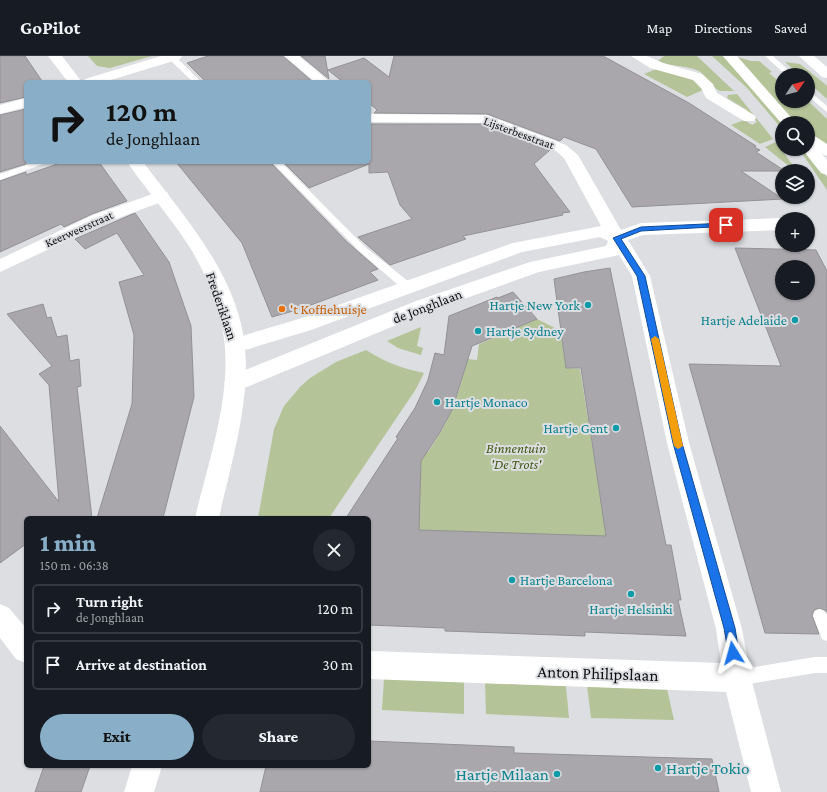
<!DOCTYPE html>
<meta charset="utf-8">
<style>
:root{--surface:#171b24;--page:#242831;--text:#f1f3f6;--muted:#9ea1a6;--line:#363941;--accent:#88afc7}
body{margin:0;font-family:"Crimson Pro",serif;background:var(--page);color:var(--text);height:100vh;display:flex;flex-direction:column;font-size:15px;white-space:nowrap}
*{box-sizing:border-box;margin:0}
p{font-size:13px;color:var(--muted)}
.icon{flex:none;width:22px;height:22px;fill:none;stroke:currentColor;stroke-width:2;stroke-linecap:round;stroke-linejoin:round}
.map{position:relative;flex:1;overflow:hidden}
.panel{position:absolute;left:24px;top:460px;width:347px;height:252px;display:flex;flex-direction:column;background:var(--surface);border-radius:6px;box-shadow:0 1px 3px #0004}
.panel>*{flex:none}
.banner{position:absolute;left:24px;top:24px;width:347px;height:84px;border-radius:6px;box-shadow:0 1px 3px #0004;background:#88afc7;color:#111;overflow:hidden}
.needle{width:26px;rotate:55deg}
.controls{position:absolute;left:775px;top:12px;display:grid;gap:8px}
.controls a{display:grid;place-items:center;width:40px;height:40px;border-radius:50%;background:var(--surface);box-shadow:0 1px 3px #0004;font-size:20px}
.pin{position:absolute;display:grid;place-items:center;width:34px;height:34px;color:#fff;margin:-17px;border-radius:8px;box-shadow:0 2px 6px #0006}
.me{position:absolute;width:44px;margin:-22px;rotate:352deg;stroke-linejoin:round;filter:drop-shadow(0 0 3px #0008)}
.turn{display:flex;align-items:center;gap:14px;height:84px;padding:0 16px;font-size:18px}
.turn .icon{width:52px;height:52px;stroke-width:2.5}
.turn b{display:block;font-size:28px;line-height:34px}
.round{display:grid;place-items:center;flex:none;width:42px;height:42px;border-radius:21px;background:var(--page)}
.summary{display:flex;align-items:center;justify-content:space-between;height:68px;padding:0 16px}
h1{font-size:24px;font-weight:800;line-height:30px;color:var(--accent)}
.cta{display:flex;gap:8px;margin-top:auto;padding:8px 16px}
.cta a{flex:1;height:46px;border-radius:24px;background:var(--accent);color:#111;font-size:16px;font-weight:800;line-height:46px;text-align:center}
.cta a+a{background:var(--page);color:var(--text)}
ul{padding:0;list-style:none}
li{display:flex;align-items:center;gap:12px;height:50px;margin:0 8px 6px;padding:0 8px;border:2px solid var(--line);border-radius:6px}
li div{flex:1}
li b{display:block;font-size:15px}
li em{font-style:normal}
header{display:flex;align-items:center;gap:24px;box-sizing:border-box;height:56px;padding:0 20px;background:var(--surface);border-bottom:1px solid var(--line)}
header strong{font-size:19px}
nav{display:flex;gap:22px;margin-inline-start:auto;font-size:14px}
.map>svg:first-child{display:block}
.green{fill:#b4c498}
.building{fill:#a9a7ab;stroke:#929194;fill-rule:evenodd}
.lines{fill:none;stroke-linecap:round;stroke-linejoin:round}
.lane{fill:#fff;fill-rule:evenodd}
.street{fill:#fff;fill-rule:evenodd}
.secondary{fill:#fff;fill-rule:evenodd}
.route{fill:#1a73e8;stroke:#114b97}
.slow{fill:#f59e0b}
.culture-dot{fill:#0f9aa8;stroke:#dcdee1;stroke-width:1.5}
.food-dot{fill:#e8710a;stroke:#dcdee1;stroke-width:1.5}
.labels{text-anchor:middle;stroke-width:4;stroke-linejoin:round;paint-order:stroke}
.far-street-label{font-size:12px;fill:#0f0f11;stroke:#dcdee1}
.culture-label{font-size:14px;fill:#0d838f;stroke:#dcdee1;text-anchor:end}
.street-label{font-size:14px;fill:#0f0f11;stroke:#dcdee1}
.food-label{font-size:14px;fill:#c56008;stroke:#dcdee1;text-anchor:start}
.park-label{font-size:14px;font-style:italic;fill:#445712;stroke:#dcdee1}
.near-street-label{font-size:17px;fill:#0f0f11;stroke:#dcdee1}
.near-culture-label{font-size:17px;fill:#0d838f;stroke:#dcdee1;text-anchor:start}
</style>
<header>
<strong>GoPilot</strong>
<nav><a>Map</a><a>Directions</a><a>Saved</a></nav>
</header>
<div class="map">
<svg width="827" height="736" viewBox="0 0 827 736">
<rect width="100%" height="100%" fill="#dcdee1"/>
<g class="green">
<polygon points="88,0 152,0 110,12 97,10"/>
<path d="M664,0H697L734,35H720C711,31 707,20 699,15C686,9 671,11 658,5Z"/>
<polygon points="712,0 723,0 782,67 782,73 747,32"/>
<polygon points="737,1 751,5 759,5 772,16 769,17 782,28 782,45 808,45 827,63 827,90 808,77 808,67 794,67"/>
<polygon points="785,6 800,8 825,28 827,30 827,43 808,26 808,19 800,19"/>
<polygon points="656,13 693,23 703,34 687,41 644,18"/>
<polygon points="737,38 773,83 760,88 731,69 744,64 752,69 757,66 747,54 727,42 728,39"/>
<polygon points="776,86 797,115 795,115 765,91"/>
<polygon points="799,93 807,93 827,121 827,134"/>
<path d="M537,263L561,275L566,312L580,313L607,483L380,479L419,460L421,393L428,396C450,365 459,339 467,303L477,304L479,288Z"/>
<polygon points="421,271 417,290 423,292 421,299 398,292 387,285"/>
<path d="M366,294C387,307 401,312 424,317L416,333L329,462H258L274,373L284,350L300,331L310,322L336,306Z"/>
<polygon points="384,623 464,626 464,658 382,654"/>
<polygon points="485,627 566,630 569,662 486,658"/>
<polygon points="587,630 667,633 674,664 591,662"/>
</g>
<g class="building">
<polygon points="0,0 25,0 42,25 26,26 26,41 0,47"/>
<polygon points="208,0 283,0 313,26 206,26 187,7"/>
<polygon points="301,0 325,0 329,23"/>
<polygon points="394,0 603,0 689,47 756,90 754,91 760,94 756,96 785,115 741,115 783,143 632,151 596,93 564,81 560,85 487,58 374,57 377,54 369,47 369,26 343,26 328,14 364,2 389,21"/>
<polygon points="26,53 26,108 0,116 0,59"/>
<polygon points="369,68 485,68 550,94 534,108 570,156 562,157 563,159 463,180 466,183 390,209 358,181 412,163 400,149 388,116 369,117 369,108 309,132 283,106 369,106"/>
<polygon points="63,106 99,106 127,145 92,158 64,171 61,168 0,196 0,125 26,116 26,119"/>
<polygon points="176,106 270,106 346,185 378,213 370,216 378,224 300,253 272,261 242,187"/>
<polygon points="135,157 169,206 191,270 194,341 163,462 97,462 132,348 134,279 119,226 144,219 117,177 85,193 75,183"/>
<path d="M735,192L816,194L827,215V556L819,552L814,554L812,559L819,578L765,577L689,308L781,310ZM782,211H808V237H782Z"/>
<polygon points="610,212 666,489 671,489 681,544 678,544 686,580 585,576 585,580 500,577 445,575 445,572 369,569 369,462 346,462 398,382 396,381 415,352 428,324 435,297 444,299 449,260 497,241 498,242 513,236 537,263 472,290 452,354 439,378 421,405 419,474 606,480 581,312 566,312 554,223 584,216"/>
<polygon points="43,248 47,262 51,261 57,281 67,279 70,305 79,303 81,330 77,331 92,462 26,462 26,488 0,507 0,370 59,446 49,329 39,318 52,310 7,258"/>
<polygon points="369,685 514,691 514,697 712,703 719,736 260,736 266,710 369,710"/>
<polygon points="44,710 90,710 81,736 35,736"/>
</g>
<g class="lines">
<g class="lane">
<polygon points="169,0 175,0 201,26 193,26 169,3"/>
<polygon points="765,0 773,0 794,19 786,19"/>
<polygon points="808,34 827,50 827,56 808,40"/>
<polygon points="36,106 48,106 0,124 0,118"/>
<polygon points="272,106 281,106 365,191 413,229 414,232 413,235 405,235 359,195"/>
<polygon points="820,553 825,555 827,559 827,585 822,583 813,560 815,555"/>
<polygon points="815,601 827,601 827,617 815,617 737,630 732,627 729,622 732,617 737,614"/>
</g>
<g class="street">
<polygon points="284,0 299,0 330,26 315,26"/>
<polygon points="631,0 647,0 663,7 702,18 713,28 717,37 754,59 756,62 754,65 744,65 706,42 701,32 693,24 650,12"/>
<polygon points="26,42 26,51 0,58 0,49"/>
<polygon points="369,58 487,59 566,89 578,99 621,174 641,167 782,162 784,163 782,163 782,174 643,179 628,184 650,220 689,387 742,573 751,622 781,736 751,736 726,636 369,623 369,595 721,607 716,573 667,387 632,220 619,199 539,216 430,255 242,333 235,335 228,333 224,327 228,321 416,245 530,206 606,190 608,185 600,181 522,196 311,274 235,297 228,294 225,289 228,284 299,263 513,187 601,170 564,102 556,95 485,67 369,66"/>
<polygon points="808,85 813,87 827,104 827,119 821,117 802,93 808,93"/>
<polygon points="161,135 167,136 169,140 167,144 105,167 0,216 0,203 93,159"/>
<polygon points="0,548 9,552 26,572 26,607 16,603 0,582"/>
</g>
<g class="secondary">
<polygon points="48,0 62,0 82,26 68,26"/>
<polygon points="161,0 182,0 180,3 104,26 83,26 85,23"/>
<polygon points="723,0 737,0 796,67 782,68"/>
<polygon points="799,0 814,0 827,11 827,22 822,21"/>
<polygon points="808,77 813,79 827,88 827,100 822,98 808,89"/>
<path d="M127,106H143C184,160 239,221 245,292C250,349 231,407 219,462H195C208,407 229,349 225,292C223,260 208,222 192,195C173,164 148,136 127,106Z"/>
<polygon points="132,710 162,710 154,736 124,736"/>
</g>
</g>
<polygon class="route" points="726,167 729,167 729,170 641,175 621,183 645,220 682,387 735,572 739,597 737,601 733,603 729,601 724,572 673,387 637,220 613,182 641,171"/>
<polygon class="slow" points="655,280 659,283 683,390 678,393 674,390 651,283"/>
<g class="culture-dot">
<circle cx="588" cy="249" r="4"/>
<circle cx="795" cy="264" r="4"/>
<circle cx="478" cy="275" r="4"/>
<circle cx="437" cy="346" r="4"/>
<circle cx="616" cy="372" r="4"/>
<circle cx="512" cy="524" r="4"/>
<circle cx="631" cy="538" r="4"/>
<circle cx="658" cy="712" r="4"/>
<circle cx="557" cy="718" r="4"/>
</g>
<circle class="food-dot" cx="282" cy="253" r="4"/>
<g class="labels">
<g class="far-street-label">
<text transform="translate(519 77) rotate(20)" y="4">Lijsterbesstraat</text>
<text transform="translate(79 173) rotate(-24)" y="4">Keerweerstraat</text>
</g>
<g class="culture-label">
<text x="580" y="254">Hartje New York</text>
<text x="787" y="269">Hartje Adelaide</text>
<text x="486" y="280" text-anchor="start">Hartje Sydney</text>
<text x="445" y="351" text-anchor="start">Hartje Monaco</text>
<text x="608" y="377">Hartje Gent</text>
<text x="520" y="529" text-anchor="start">Hartje Barcelona</text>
<text x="631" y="558" text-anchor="middle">Hartje Helsinki</text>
</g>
<g class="street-label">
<text transform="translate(222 250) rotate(71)" y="5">Frederiklaan</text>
<text transform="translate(427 250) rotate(-21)" y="5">de Jonghlaan</text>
</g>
<g class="food-label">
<text x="290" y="258">'t Koffiehuisje</text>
</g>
<g class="park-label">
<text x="516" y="397">Binnentuin<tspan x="516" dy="16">'De Trots'</tspan></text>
</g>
<g class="near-street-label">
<text transform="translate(598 617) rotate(2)" y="6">Anton Philipslaan</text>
</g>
<g class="near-culture-label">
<text x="666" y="718">Hartje Tokio</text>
<text x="549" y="724" text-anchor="end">Hartje Milaan</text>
</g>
</g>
</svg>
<div class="controls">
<a><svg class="needle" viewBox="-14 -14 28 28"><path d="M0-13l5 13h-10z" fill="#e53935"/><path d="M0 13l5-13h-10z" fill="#9ea1a6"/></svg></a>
<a><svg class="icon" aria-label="search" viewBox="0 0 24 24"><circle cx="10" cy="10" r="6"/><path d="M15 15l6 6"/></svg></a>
<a><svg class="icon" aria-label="layers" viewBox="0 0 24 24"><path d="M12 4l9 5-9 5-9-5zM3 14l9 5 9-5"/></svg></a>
<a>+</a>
<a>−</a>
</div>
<div class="pin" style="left:726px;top:169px;background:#d93025"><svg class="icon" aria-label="arrive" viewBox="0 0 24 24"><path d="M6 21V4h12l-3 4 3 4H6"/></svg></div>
<svg class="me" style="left:733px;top:597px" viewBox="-20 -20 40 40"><path d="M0-17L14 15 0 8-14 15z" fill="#1a73e8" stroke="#fff" stroke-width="4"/></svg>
<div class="banner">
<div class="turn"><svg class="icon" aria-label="right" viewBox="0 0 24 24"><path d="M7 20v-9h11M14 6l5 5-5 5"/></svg><div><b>120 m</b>de Jonghlaan</div></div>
</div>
<section class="panel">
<div class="summary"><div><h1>1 min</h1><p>150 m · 06:38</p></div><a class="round"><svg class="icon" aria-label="close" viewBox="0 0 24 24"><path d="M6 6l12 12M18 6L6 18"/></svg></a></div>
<ul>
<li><svg class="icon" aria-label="right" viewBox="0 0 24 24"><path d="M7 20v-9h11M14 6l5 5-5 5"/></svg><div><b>Turn right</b><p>de Jonghlaan</p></div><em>120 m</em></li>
<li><svg class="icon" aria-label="arrive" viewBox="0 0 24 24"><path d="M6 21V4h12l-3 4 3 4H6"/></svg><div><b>Arrive at destination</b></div><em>30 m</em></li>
</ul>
<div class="cta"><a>Exit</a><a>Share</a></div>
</section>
</div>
